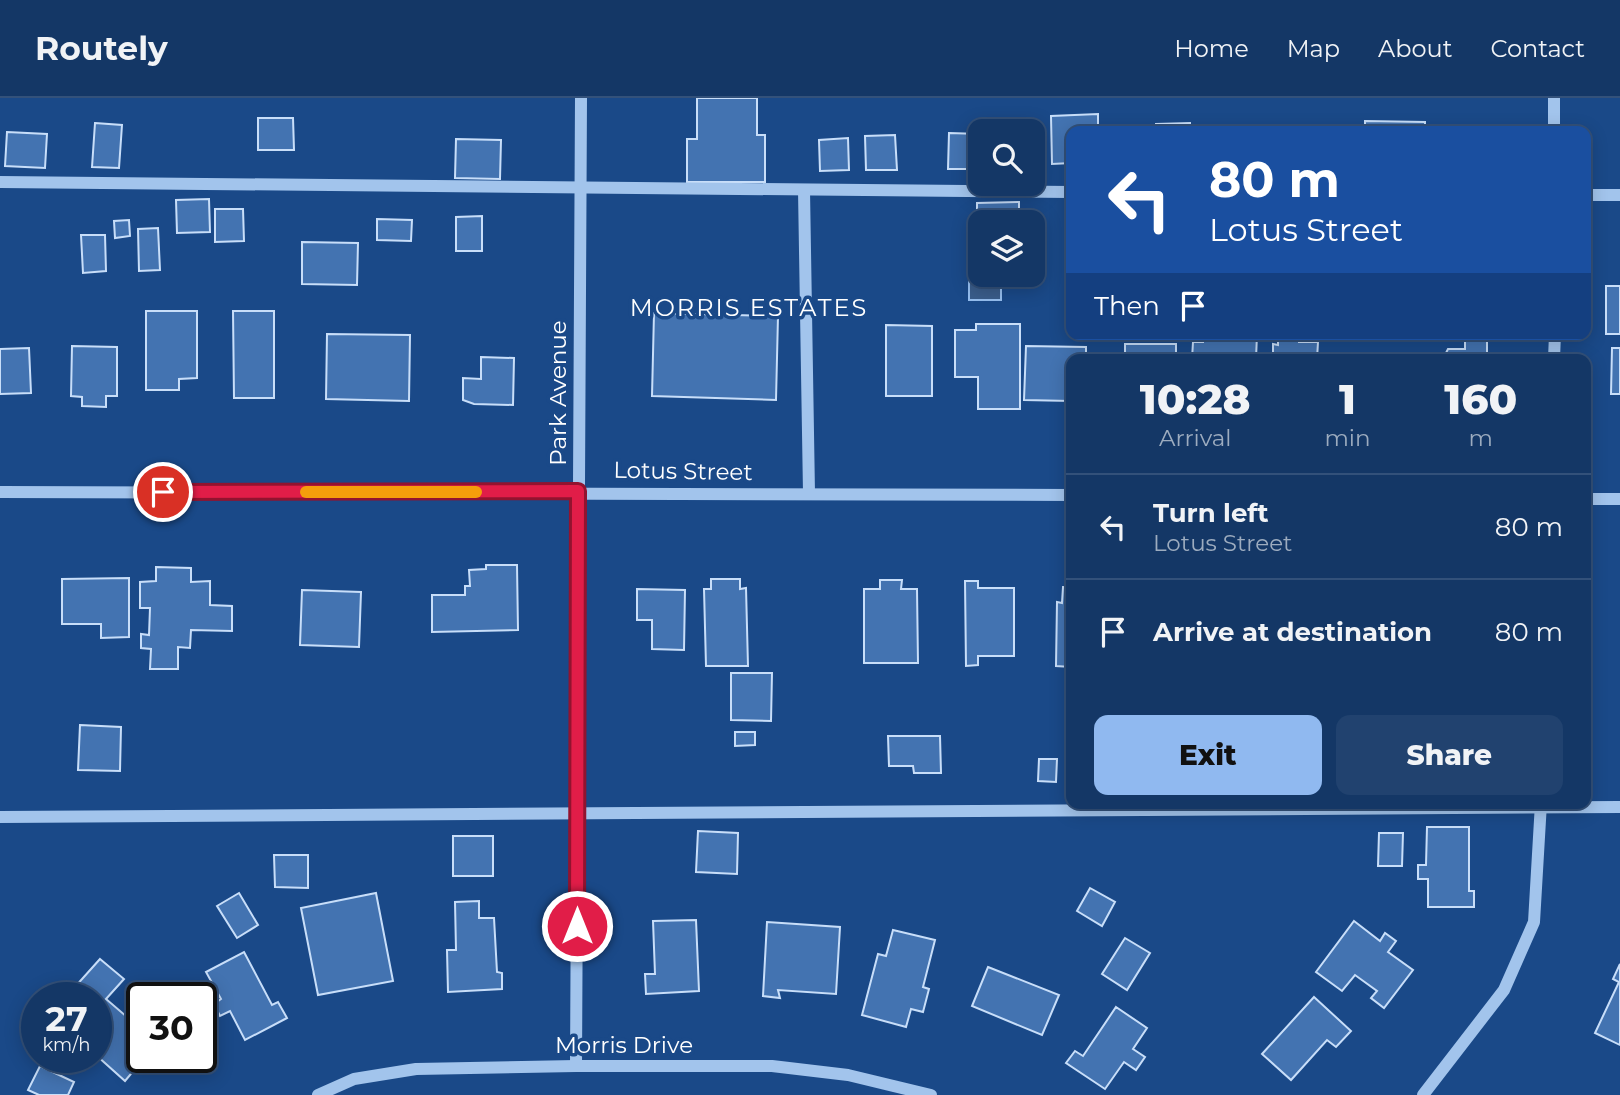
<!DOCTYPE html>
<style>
:root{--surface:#143766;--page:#21426f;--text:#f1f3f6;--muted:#9dacbf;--line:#33517a;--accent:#90b9f0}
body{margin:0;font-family:Montserrat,sans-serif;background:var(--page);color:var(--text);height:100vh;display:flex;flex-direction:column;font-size:26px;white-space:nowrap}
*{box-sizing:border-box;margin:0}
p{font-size:23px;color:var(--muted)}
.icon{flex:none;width:38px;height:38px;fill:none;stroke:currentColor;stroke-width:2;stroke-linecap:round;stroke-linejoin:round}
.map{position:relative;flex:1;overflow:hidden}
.side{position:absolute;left:1066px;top:256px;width:525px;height:455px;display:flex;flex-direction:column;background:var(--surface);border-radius:14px;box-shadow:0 4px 18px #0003,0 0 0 2px var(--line)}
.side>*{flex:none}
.banner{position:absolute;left:1066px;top:28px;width:525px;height:214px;border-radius:14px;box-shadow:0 4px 18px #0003,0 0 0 2px var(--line);background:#1a4fa0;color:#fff;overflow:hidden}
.fabs{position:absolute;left:968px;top:21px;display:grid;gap:14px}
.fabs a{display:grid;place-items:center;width:77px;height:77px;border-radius:14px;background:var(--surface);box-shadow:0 4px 18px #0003,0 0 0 2px var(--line);font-size:35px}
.speed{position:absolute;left:21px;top:884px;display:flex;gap:14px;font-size:35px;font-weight:700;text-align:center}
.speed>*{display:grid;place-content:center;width:91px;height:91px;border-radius:50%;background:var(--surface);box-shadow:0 4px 18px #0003,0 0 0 2px var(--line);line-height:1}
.speed small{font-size:18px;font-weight:400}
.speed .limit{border:4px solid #111;border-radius:10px;background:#fff;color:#111}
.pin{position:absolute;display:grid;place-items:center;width:60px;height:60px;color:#fff;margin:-30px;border:4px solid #fff;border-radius:50%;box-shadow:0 2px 7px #0007}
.me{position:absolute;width:77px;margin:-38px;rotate:0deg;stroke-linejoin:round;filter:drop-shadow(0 0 5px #0008)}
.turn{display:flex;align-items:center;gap:24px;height:147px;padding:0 28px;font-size:32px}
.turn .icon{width:91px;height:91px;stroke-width:2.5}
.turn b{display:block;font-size:49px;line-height:60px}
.then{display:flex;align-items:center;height:66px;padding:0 28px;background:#0003;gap:14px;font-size:26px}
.eta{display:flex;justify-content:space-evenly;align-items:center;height:119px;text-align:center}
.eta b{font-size:42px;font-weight:800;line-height:49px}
.primary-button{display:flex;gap:14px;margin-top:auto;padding:14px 28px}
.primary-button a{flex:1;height:80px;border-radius:14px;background:var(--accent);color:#111;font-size:28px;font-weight:800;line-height:80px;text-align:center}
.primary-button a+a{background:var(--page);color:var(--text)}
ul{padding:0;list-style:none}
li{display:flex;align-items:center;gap:21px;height:105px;padding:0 28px;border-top:2px solid var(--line)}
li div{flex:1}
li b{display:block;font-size:26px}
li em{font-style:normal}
header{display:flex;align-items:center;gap:42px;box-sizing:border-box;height:98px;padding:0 35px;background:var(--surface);border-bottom:2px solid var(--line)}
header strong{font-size:33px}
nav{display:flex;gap:38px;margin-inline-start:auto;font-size:24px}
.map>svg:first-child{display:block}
.water{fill:#3a5d8b;stroke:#95beef;stroke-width:2}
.building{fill:#4373b1;stroke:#c8def9;stroke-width:2}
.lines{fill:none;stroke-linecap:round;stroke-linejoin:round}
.minor{stroke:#a2c4ec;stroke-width:12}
.route-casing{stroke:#92132f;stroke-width:18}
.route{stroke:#e11d48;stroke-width:12}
.slow{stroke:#f59e0b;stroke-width:12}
.labels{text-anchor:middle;stroke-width:7;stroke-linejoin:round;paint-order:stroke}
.street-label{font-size:23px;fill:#fff;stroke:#1a4988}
.neighbourhood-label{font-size:24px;letter-spacing:2px;fill:#fff;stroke:#1a4988}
</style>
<header>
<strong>Routely</strong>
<nav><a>Home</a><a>Map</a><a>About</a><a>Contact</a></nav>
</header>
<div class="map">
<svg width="1620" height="997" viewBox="0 0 1620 997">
<rect width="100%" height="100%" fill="#1a4988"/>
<polygon class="water" points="969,147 980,147 980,177 1001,177 1001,202 969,202"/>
<g class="building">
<polygon points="697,0 757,0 757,37 765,37 765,84 687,84 687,41 697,41"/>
<polygon points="1098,16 1098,33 1071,33 1071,65 1052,66 1051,18"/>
<polygon points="258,20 293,20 294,52 258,52"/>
<polygon points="1365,23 1425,24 1425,33 1365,33"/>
<polygon points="95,25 122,27 119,70 92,69"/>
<polygon points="1190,25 1190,33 1156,33 1156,26"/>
<polygon points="7,34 47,36 45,70 5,68"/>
<polygon points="949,35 980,36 980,71 948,71"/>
<polygon points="895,37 897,72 866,72 865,38"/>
<polygon points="848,40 849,72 820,73 819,42"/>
<polygon points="456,41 501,42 500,81 455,80"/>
<polygon points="209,101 210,134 177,135 176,102"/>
<polygon points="1019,104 1019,124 980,124 980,140 977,140 977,105"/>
<polygon points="215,111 243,111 244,143 215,144"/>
<polygon points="482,118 482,153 456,153 456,119"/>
<polygon points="377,121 412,122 411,143 377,142"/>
<polygon points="129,122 130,138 115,140 114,123"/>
<polygon points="158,130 160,172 139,173 138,131"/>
<polygon points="81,137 105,137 106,173 83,175"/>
<polygon points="302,144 358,145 357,187 302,186"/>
<rect x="1606" y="188" width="14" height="48"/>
<polygon points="146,213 197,213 197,280 179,281 179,292 146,292"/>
<polygon points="233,213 274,213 274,300 234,300"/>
<polygon points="654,215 778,218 776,302 652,298"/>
<polygon points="976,226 1020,226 1020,311 978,311 978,279 955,279 955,232 976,232"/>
<polygon points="886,227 932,228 932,298 886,298"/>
<polygon points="327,236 410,237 409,303 326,301"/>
<polygon points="1203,236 1257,236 1256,261 1192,261 1193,244 1203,244"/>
<polygon points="1278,236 1299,236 1299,244 1318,244 1317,261 1273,261 1273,246 1278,247"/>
<polygon points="1465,243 1487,243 1487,261 1379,261 1379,255 1446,255 1448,251 1465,251"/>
<rect x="1125" y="246" width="51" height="15"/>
<polygon points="72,248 117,249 117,298 106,298 106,309 82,308 82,299 71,298"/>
<polygon points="1026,248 1086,249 1086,261 1071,261 1071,303 1024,302"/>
<polygon points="29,250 31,295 0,296 0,251"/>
<polygon points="1612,250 1620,250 1620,296 1611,296"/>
<polygon points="481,259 514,260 513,307 474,306 463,302 463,280 481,281"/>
<polygon points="486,467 517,467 518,532 432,534 432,497 465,497 465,488 470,488 469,472 486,471"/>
<polygon points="156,469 191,470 191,484 210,483 210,507 232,508 232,533 191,532 190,550 178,549 178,571 150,571 151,551 141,550 141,536 149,537 150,510 140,510 140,484 156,483"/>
<polygon points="129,480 129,539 101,540 101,526 62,526 62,481"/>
<polygon points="711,481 740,481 740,491 746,490 748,568 706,568 704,491 711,491"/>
<polygon points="880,482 902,482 901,491 917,491 918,565 864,565 864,491 880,491"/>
<polygon points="965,483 978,483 978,490 1014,490 1014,558 978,558 978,567 966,568"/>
<polygon points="1063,489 1071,490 1071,569 1056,568 1057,504 1062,505"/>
<polygon points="637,491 685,492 684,552 652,551 652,522 637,522"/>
<polygon points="302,492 361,494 359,549 300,547"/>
<polygon points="731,575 772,575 771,623 731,622"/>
<polygon points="80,627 121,629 120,673 78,672"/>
<polygon points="735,634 755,634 755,647 735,648"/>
<polygon points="888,638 940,638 941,675 914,675 913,668 889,668"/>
<polygon points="1039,661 1057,661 1056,684 1038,683"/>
<polygon points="1427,729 1469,729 1469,793 1474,793 1474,809 1428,809 1428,781 1418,781 1418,767 1426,767"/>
<polygon points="698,733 738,735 737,776 696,774"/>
<polygon points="1379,735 1403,735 1402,768 1378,768"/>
<rect x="453" y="738" width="40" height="40"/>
<polygon points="274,757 308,757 308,790 275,789"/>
<polygon points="1090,790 1115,804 1102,828 1077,813"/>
<polygon points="239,795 258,827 237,840 217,808"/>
<polygon points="376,795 393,883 318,897 301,810"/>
<polygon points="479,803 479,820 494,820 497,874 502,875 502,891 448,894 447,852 456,852 455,804"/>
<polygon points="696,822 699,893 646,896 645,876 655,876 653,823"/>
<polygon points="1354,823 1380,843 1385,835 1396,843 1388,854 1413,872 1384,910 1371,900 1377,893 1355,877 1342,893 1316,874"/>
<polygon points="767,824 840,829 836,896 778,892 780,900 763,898"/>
<polygon points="893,832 935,842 923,889 929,891 923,914 911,911 906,929 862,917 878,856 886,858"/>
<polygon points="1125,840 1150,855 1127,892 1102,876"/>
<polygon points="244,854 272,907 278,904 287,920 245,942 230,913 220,918 214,906 221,901 206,874"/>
<polygon points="100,861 124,881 106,901 127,919 142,902 142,954 131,966 136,970 125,983 96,957 96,900 65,900"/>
<polygon points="1620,866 1620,947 1595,935 1619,884 1613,881"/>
<polygon points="988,869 1059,897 1042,937 972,908"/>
<polygon points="1314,899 1351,933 1336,949 1327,942 1291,982 1262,956"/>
<polygon points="1116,909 1147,930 1133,951 1145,959 1136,972 1124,964 1105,991 1066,965 1075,953 1083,958"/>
<polygon points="40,968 74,984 68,997 39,997 28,992"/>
</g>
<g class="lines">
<g class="minor">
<polyline points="1554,0 1554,33"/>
<polyline points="0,84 1071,94"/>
<polyline points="804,92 809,395"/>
<polyline points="1586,97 1620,97"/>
<polyline points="1554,261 1555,236"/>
<polyline points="0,394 1071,397"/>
<polyline points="1586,401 1620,401"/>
<polyline points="0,719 1620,709"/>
<polyline points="576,968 581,0"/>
<polyline points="318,997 354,981 416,971 576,968 772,968 848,977 931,997"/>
<polyline points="1423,997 1504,892 1534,824 1541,705"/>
</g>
</g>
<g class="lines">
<g class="route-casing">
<polyline id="route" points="163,394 578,393 577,828"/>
</g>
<use href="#route" class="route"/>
<polyline class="slow" points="306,394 476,394"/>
</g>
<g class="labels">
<g class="street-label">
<text transform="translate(558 295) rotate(-90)" y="8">Park Avenue</text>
<text transform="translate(683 373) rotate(1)" y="8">Lotus Street</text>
<text x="624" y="955">Morris Drive</text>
</g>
<g class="neighbourhood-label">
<text x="749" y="218">MORRIS ESTATES</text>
</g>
</g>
</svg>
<div class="fabs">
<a><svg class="icon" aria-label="search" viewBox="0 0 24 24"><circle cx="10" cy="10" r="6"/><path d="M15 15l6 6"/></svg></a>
<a><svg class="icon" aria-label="layers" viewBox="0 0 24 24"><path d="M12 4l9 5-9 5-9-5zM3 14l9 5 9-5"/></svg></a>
</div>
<div class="speed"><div>27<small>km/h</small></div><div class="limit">30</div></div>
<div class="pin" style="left:163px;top:394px;background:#d93025"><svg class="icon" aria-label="arrive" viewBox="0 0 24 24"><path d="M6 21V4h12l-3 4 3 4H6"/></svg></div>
<svg class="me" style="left:577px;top:828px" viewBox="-20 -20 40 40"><circle r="17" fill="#e11d48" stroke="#fff" stroke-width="3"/><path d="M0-11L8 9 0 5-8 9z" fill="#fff"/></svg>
<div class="banner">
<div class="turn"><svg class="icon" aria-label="left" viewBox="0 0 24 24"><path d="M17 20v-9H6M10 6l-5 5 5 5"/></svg><div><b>80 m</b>Lotus Street</div></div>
<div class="then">Then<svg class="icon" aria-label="arrive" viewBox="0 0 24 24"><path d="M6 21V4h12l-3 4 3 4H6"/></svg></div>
</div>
<section class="side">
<div class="eta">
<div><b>10:28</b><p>Arrival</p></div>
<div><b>1</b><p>min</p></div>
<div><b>160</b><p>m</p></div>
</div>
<ul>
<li><svg class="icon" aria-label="left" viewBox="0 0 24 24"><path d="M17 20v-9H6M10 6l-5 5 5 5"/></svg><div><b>Turn left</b><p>Lotus Street</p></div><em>80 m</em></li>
<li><svg class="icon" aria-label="arrive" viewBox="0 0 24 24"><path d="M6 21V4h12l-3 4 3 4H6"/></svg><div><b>Arrive at destination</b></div><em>80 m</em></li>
</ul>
<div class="primary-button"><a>Exit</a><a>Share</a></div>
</section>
</div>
